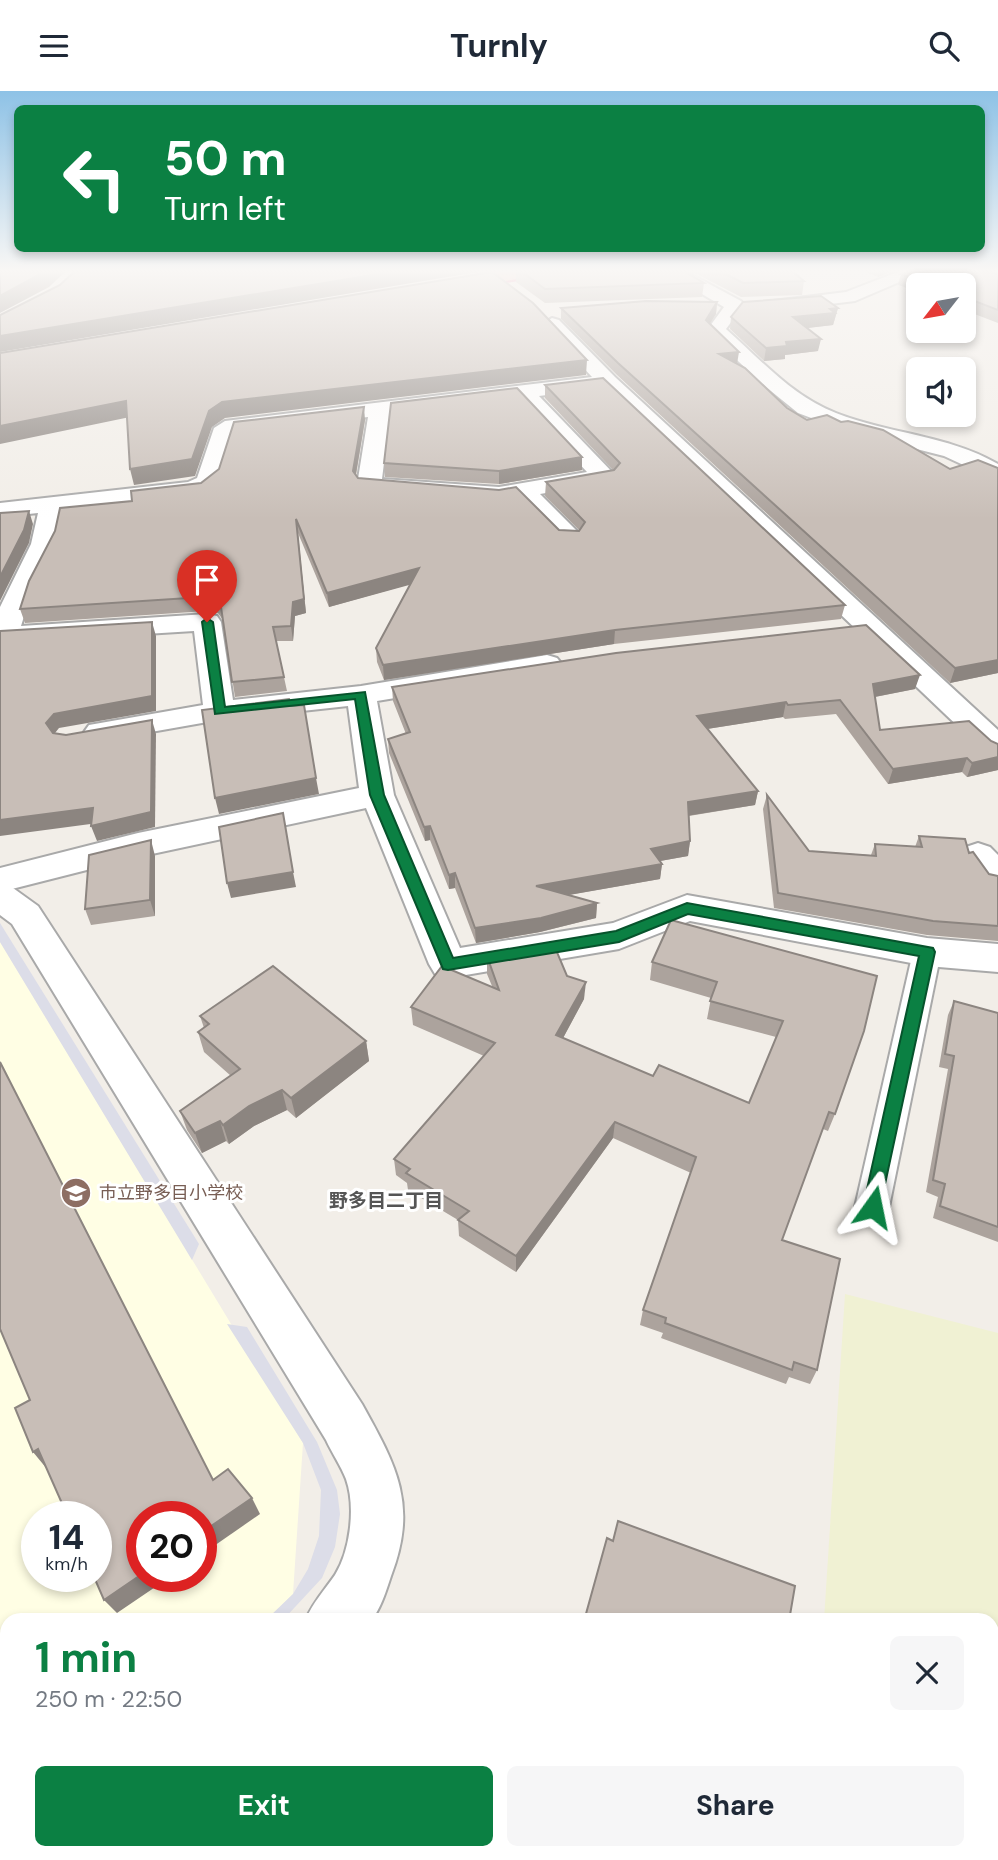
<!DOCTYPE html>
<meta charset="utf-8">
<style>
:root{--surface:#fff;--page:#f6f6f7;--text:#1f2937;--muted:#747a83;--accent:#0b8043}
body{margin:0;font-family:"DM Sans","Noto Sans JP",sans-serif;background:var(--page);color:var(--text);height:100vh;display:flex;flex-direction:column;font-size:26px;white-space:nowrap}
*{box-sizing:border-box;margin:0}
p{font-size:23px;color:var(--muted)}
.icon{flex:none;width:38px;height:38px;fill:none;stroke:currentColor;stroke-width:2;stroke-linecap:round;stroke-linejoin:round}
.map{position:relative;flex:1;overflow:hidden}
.side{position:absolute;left:0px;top:1522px;width:999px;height:247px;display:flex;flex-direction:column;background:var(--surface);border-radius:21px 21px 0 0;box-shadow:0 4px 10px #0003}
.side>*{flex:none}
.hud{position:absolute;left:14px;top:14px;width:971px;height:147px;border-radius:10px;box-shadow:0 4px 10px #0003;background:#0b8043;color:#fff;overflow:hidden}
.needle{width:46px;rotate:239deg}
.fabs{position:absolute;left:906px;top:182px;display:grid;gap:14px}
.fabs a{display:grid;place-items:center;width:70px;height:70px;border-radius:10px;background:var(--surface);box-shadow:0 4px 10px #0003;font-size:35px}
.speed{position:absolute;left:21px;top:1410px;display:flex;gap:14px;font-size:35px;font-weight:700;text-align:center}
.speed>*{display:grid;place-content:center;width:91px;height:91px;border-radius:50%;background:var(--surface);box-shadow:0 4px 10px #0003;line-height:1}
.speed small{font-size:18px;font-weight:400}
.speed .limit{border:10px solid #d22;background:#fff;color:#111}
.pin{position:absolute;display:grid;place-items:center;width:60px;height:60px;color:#fff;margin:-72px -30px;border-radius:50% 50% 50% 0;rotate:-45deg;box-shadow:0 0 7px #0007}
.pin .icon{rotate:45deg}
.me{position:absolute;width:77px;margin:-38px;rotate:12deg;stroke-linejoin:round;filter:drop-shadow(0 0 5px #0008)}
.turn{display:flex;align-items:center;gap:24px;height:147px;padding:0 35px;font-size:32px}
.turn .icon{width:91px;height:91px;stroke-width:2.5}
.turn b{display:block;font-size:49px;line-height:60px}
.round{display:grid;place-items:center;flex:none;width:74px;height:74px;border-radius:10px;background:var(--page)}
.summary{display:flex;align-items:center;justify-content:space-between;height:119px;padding:0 35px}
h1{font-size:42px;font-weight:700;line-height:52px;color:var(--accent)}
.action{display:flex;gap:14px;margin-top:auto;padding:14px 35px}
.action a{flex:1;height:80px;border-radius:10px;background:var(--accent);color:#fff;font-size:28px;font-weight:700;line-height:80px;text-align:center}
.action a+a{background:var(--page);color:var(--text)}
header{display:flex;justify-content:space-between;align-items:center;height:91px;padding:0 35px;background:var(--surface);font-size:32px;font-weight:700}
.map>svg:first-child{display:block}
.education{fill:#fffee4;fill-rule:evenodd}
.farmland{fill:#f0f1d3}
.plaza{fill:#dcdde8}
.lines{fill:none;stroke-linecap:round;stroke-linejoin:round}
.service-casing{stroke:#a9a9a9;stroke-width:4}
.minor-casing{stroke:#a9a9a9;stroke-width:4}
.tertiary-casing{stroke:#a9a9a9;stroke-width:4}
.trunk-casing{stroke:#e5206c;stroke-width:4}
.service{fill:#fff;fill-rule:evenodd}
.minor{fill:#fff;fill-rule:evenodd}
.tertiary{fill:#fff;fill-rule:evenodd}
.trunk{fill:#f6b0a2;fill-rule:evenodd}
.wall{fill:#aca39d}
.shaded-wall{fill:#8c8580}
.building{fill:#c8beb7;stroke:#8c8580;stroke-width:2}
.route{fill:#0b8043;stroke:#07532c;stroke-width:2}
.labels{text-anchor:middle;stroke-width:6;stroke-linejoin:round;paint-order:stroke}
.education-label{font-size:18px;fill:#785e54;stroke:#fff;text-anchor:start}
.neighbourhood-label{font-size:19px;font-weight:bold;fill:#555;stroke:#fff}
</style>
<header><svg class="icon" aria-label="menu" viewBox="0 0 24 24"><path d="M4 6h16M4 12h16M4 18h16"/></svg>Turnly<svg class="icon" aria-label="search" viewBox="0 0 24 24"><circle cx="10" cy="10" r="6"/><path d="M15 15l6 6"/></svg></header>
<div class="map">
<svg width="998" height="1769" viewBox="0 0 998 1769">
<rect width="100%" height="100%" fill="#f2eee8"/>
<path class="education" d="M0,851L303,1352L293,1503L266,1529L7,1530V1762H25L18,1769H0ZM37,1426H96V1486H37ZM142,1426H201V1486H142Z"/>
<polygon class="farmland" points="845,1203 998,1242 998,1769 809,1769 809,1762 992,1762 992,1530 824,1529"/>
<g class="plaza">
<polygon points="0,832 199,1153 192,1169 0,851"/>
<polygon points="227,1233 247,1236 317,1351 337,1399 340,1423 335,1456 322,1487 283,1529 266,1529 293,1503 308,1478 319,1445 321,1399 303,1352"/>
</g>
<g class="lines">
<g class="service-casing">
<polygon id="service" points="927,851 937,854 941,861 889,1116 884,1126 872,1131 860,1126 855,1116 913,861 917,854"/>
</g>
<g class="minor-casing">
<g id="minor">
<path d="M663,180H685L741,210L744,214L726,238C761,269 792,305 836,322C889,343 948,344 998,373V390L944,365L846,340L798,322L766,296L709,243L707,239L724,216Z"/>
<polygon points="900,180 925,180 855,210 773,220 764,215 773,210 846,201"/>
<path d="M552,227L559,229L615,286L998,639V666L987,663L603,297L539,305L616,385L612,390L604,392L540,403L578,441L582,446L578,451H560L517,407L499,410L361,399L357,394L368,326L234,342L219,391L202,403L63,419L57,453L31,503L21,535L207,523L217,525L221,531L233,609L361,595L547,564L557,567L562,573L557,579L547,582L377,610L394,704L460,857L613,832L687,804L927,847L998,853V881L927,875L690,830L619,858L448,887L435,883L429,873L366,717L138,766L0,801V777L138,742L359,697L348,615L219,629L100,650L89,648L84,641L89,634L203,614L194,540L0,552V516L31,453L38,422L0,426V412L188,391L197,387L214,337L225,330L592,286L543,233ZM518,307L587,381L499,396L382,388L390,323Z"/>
<polygon points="978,752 990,756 998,764 998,799 985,796 961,764 966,756"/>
<polygon points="403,1762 468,1762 471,1769 405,1769"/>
</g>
</g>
<g class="tertiary-casing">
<g id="tertiary">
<path d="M0,793L13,797L38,815L362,1313C397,1376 418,1414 391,1485C386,1500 381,1517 371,1530H305C313,1511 324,1500 335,1484C350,1460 356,1416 346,1388C341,1375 332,1362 326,1349L12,833L0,824Z"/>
<polygon points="68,1762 136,1762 134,1769 65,1769"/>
</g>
</g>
<g class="trunk-casing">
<polygon id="trunk" points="502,180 543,180 535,185 447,200 438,195 447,190"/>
</g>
<use href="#service" class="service"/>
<use href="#minor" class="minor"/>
<use href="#tertiary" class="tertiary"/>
<use href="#trunk" class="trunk"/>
</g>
<g class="wall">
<polygon points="516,180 684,180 704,192 702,206 545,212 516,191"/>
<polygon points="691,180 792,180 804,190 802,204 741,206"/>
<polygon points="864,180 892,180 878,186"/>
<polygon points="901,183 998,183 998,232 964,219 964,194 919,194 919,201 898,194"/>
<polygon points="717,211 716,223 710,232 737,273 998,582 950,592 617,284 561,228 561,217"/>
<polygon points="838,217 833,234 806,237 818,260 785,264 785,268 764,270 730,238 731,226"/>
<polygon points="545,294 845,514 841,528 614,553 384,589 377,571 376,557 410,493 329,516 298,442 306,522 295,525 293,550 276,550 287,600 235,606 223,529 218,522 207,520 25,532 20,518 132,410 201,392 365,329 356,384 358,387 559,439 579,439 545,405 546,391 613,379 545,307"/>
<polygon points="582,366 582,379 499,393 385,386 384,372"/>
<polygon points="392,596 915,598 875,606 880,639 991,650 998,653 998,679 967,686 962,681 888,693 836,623 785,628 783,626 707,638 758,700 755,714 689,725 690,750 688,765 660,770 662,773 660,788 568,804 597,812 596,827 540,841 476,852 455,797 449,798 430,749 425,750 389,662 388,648 406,643 393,610"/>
<polygon points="767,704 809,760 871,764 875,753 915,756 919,745 969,762 989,783 998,785 998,850 927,844 774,817 763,718"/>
<polygon points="155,765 155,825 91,834 85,818"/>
<polygon points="487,865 567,885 584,908 563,947 653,985 749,1012 776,946 707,928 711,907 650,889 652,871 877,885 835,1023 828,1040 823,1038 782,1149 817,1279 810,1293 789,1286 786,1293 661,1247 663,1242 640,1234 643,1219 691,1082 613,1047 516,1181 459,1145 458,1129 408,1099 407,1092 396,1084 394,1068 484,965 413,934 411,916 492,895 487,883"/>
<polygon points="954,910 998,922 998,1151 933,1127 938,1106 926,1101 948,978 939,976 948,924"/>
<polygon points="200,925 366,950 369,970 296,1027 287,1019 254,1035 229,1053 226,1050 202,1062 187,1039 180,1020 231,985 204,961 198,941 204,937"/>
</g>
<g class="shaded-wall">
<polygon points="46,180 66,180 49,196 0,222 0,205"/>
<polygon points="397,180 483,180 0,261 0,245"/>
<polygon points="879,180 892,180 878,186"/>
<polygon points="717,211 716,223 705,240 706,229"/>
<polygon points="838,217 833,234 791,239 793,226"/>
<polygon points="821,248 818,260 785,264 785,268 764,270 766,257 786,251"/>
<polygon points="739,261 737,273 719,263"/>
<polygon points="587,269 586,284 225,327 212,336 195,385 134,394 130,378 222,311"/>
<polygon points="126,310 130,326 0,353 0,335"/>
<polygon points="364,316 365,329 354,394 353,380"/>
<polygon points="582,366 582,379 499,393 499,380"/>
<polygon points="29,420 33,433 29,452 0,510 0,486"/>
<polygon points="296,428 306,522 295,525 293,550 291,535"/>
<polygon points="419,477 420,491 329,516 327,502"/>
<polygon points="152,531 156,545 156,620 59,637 51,647 46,632 54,623"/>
<polygon points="615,539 614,553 384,589 383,574"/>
<polygon points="998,569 998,582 950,592 955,577"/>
<polygon points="920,584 915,598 869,607 873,593"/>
<polygon points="786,611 783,626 694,640 697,625"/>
<polygon points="152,629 156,643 155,736 97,750 91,735"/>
<polygon points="998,666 998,679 967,686 972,672"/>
<polygon points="967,667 962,681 888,693 893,678"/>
<polygon points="316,687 319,703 219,723 215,707"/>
<polygon points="758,700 755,714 686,725 688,711"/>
<polygon points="93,717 98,732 0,745 0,729"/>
<polygon points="430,735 430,749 425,750 424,736"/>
<polygon points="151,749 155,765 155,825 150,809"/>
<polygon points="690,750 688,765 649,772 651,758"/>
<polygon points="662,773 660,788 535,810 536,795"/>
<polygon points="293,781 296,796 231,807 227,792"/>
<polygon points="455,782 455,797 449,798 449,784"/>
<polygon points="597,812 596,827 540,841 476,852 475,837"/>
<polygon points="586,891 584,908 555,962 556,944"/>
<polygon points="366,950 369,970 296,1027 291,1007"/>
<polygon points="282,999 287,1019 254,1035 229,1053 223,1034 249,1015"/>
<polygon points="220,1030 226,1050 202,1062 195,1042"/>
<polygon points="615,1031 613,1047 516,1181 516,1165"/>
<polygon points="38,1358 47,1378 33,1361"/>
<polygon points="252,1407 260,1423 201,1464 201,1442"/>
<polygon points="142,1483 142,1486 170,1486 117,1522 104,1509"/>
<polygon points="7,1713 7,1720 0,1725 0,1718"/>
</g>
<g class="building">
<polygon points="0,180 46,180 0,205"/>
<polygon points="75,180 397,180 0,245 0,224 60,194"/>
<polygon points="521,180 684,180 704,192 545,198"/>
<polygon points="720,180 792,180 804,190 743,192"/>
<polygon points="907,180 989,180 998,183 998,219 964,206 964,194 931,194 901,183"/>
<polygon points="492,181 533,212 587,269 222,311 209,320 192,368 130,378 126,310 0,335 0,262"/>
<polygon points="821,205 838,217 830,218 835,222 793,226 821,248 786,251 787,255 766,257 731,226 743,211"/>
<polygon points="646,210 717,211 706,229 739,261 719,263 745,277 787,317 807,329 827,324 841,331 848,330 883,339 950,378 978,369 998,377 998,569 955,577 618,272 561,217"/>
<polygon points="603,287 845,514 615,539 383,574 376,557 419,477 327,502 296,428 304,508 293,511 291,535 273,536 284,586 232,591 221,516 215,508 204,506 20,518 29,490 55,440 60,417 132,410 131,400 201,392 219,378 234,331 364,316 353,380 358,387 499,399 516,396 559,439 579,440 585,431 546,391 614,379 620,372 545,294"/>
<polygon points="517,297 582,366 499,380 384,372 391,312"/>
<polygon points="29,420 24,439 0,486 0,422"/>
<polygon points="152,531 152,605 54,623 46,632 53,642 66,644 152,629 151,721 91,735 93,717 0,729 0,540"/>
<polygon points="866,534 920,584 873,593 880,639 969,630 991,650 998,653 998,666 972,672 967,667 893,678 840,609 788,614 786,611 697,625 758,700 688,711 690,750 651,758 662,773 536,795 597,812 541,827 475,837 455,782 449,784 430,735 424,736 388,648 410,641 392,596 616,562"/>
<polygon points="289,608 291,615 304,614 316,687 215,707 202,619"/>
<polygon points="767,704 809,760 876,765 875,753 922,756 919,745 965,748 969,762 973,761 989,783 998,785 998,835 933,830 778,802"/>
<polygon points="283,722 293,781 227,792 219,736"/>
<polygon points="151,749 150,809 85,818 89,764"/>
<polygon points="671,829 877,885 864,940 835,1023 829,1021 782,1149 840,1168 817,1279 794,1271 792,1279 665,1232 666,1227 643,1219 696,1066 615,1031 516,1165 458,1129 469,1120 406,1082 410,1078 394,1068 495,952 411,916 442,875 499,899 487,865 554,854 567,885 586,891 556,944 653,985 659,974 749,1012 783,930 710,910 717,891 652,871"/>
<polygon points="273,875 366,950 291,1007 282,999 249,1015 223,1034 220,1030 195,1042 180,1020 240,978 198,941 209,933 200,925"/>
<polygon points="954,910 998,922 998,1136 940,1115 945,1093 933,1089 954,965 945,963"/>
<polygon points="0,971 213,1389 228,1378 252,1407 201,1442 201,1426 142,1426 142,1483 104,1509 94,1486 96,1486 96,1426 68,1426 38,1358 33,1361 15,1317 30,1309 0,1238"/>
<polygon points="618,1430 795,1495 789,1530 584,1530 607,1447 613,1450"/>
<polygon points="7,1558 7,1713 0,1718 0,1563"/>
<polygon points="206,1762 318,1762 322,1769 199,1769"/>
<polygon points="524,1762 765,1762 773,1766 772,1769 522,1769"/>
</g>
<linearGradient id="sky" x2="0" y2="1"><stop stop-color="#8ec2e6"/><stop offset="0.42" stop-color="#f9f7f5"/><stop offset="1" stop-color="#f9f7f5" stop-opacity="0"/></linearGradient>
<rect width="998" height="428" fill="url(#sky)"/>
<polygon class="route" points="207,527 213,531 225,616 365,601 384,704 453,867 616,840 687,812 933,857 935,861 879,1121 866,1121 863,1116 919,865 688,823 619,851 448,879 443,878 370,704 355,608 215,623 202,531"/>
<defs>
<g id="school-disc" transform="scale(1.575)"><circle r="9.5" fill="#8d6e63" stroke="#fff"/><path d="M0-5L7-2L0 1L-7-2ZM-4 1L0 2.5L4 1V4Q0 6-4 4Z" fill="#fff"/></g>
</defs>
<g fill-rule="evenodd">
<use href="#school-disc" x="76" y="1102"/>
</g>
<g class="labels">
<g class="education-label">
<text x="99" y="1108">市立野多目小学校</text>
</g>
<g class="neighbourhood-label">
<text x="386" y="1116">野多目二丁目</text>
</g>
</g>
</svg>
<div class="fabs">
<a><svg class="needle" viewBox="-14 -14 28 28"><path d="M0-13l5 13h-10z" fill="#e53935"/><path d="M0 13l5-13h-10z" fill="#747a83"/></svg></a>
<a><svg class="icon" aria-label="sound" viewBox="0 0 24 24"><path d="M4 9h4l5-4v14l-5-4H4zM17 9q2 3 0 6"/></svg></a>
</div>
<div class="speed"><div>14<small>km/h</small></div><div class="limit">20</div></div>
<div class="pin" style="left:207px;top:531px;background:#d93025"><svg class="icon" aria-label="arrive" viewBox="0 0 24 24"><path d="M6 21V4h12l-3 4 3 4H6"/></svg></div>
<svg class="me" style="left:873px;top:1116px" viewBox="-20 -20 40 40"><path d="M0-17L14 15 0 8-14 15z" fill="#0b8043" stroke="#fff" stroke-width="4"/></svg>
<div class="hud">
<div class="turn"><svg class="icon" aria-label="left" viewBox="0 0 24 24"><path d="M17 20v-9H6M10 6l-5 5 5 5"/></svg><div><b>50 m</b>Turn left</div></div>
</div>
<section class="side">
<div class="summary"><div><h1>1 min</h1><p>250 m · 22:50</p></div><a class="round"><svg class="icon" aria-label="close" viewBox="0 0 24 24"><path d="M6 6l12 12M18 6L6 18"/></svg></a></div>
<div class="action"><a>Exit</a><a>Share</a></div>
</section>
</div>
